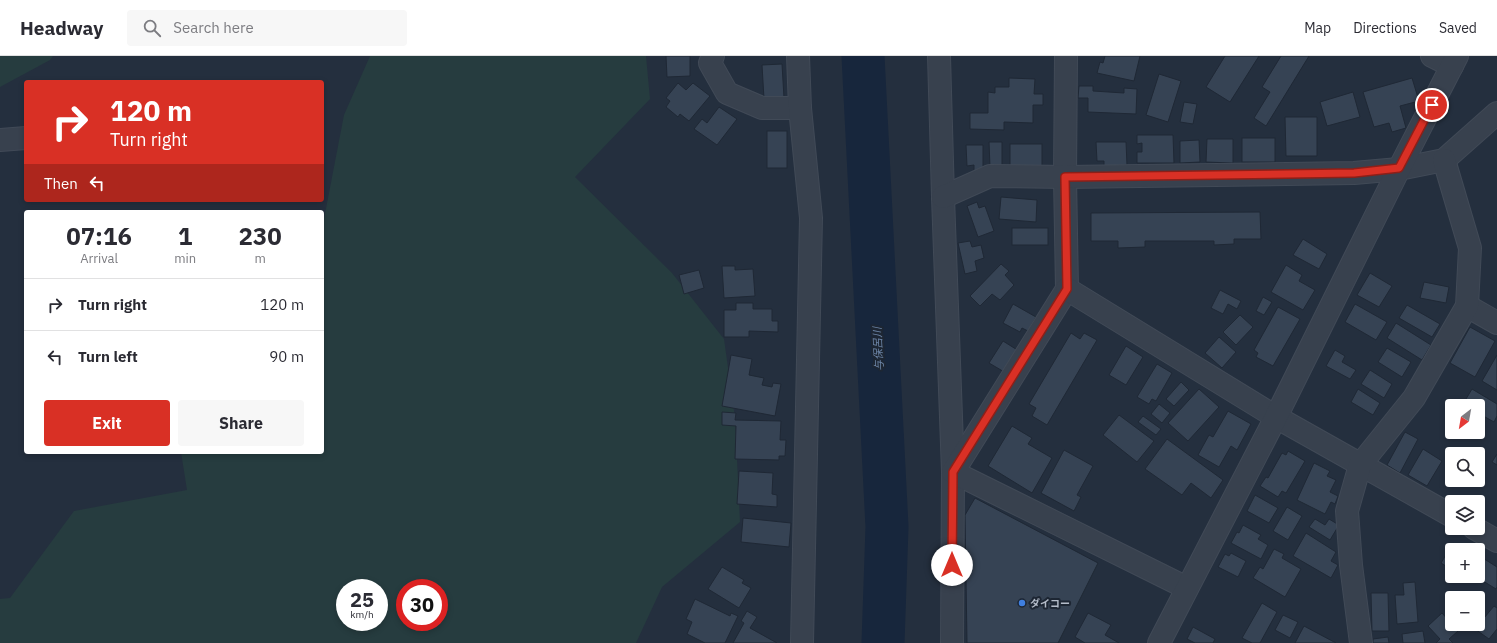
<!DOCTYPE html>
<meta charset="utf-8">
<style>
:root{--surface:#fff;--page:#f7f7f7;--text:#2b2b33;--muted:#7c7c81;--line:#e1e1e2;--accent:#d93025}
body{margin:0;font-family:"IBM Plex Sans","Noto Sans JP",sans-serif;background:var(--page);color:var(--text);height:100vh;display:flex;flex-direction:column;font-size:15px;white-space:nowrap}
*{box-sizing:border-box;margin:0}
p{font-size:13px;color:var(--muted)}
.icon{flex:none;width:22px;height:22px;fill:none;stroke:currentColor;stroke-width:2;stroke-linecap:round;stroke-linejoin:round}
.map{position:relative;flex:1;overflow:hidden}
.sheet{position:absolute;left:24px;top:154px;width:300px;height:244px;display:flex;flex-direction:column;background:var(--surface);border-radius:4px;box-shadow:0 2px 6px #0003}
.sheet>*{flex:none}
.top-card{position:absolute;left:24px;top:24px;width:300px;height:122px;border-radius:4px;box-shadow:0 2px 6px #0003;background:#d93025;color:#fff;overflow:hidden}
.needle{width:26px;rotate:211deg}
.fabs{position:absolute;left:1445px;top:343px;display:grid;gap:8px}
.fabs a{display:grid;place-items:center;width:40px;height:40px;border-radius:4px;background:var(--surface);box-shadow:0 2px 6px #0003;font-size:20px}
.speed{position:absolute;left:336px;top:523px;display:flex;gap:8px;font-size:20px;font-weight:700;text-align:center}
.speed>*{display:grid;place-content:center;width:52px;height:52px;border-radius:50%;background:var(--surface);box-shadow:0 2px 6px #0003;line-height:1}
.speed small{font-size:10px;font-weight:400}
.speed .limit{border:6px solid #d22;background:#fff;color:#111}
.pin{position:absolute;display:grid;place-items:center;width:34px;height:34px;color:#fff;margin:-17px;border:2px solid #fff;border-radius:50%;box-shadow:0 1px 4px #0007}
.me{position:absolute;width:44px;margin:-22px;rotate:0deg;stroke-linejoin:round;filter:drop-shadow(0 0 3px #0008)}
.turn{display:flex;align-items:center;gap:14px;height:84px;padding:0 20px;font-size:18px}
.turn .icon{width:52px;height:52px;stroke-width:2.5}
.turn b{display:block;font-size:28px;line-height:34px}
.then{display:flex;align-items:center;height:38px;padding:0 20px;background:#0003;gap:8px;font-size:15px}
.eta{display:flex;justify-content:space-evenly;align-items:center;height:68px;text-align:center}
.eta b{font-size:24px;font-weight:800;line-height:28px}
.cta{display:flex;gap:8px;margin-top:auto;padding:8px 20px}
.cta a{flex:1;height:46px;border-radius:4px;background:var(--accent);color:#fff;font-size:16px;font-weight:800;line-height:46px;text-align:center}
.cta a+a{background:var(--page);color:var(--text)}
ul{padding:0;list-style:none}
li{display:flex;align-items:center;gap:12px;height:52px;padding:0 20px;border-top:1px solid var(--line)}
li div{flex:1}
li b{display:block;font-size:15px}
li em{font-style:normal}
header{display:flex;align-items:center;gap:24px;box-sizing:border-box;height:56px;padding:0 20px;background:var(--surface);border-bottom:1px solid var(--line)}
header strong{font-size:19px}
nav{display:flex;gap:22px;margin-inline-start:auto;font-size:14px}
.search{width:280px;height:36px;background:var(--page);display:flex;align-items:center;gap:10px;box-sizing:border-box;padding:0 14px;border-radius:4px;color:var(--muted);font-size:15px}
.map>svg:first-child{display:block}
.green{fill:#263c3f;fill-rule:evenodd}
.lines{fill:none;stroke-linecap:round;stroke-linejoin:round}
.river{stroke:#17263c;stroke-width:43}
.building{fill:#364354;stroke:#1f2835}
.street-casing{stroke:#414a57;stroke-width:24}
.street{stroke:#38414e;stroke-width:22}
.route-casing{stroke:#8d1f18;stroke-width:10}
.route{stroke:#d93025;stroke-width:7}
.shop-dot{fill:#3f7fe0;stroke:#1d2633;stroke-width:1.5}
.labels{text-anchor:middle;stroke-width:4;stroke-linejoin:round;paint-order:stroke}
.poi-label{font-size:10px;font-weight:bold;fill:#b4bcc9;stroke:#1d2633;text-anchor:start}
.water-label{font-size:11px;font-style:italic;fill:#6d86a8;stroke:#1d2633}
</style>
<header>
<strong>Headway</strong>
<div class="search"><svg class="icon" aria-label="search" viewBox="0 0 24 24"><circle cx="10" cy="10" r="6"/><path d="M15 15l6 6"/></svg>Search here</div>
<nav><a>Map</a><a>Directions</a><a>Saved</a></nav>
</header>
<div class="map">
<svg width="1497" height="587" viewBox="0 0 1497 587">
<rect width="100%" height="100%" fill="#242f3e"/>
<g class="green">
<polygon points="0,0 53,0 50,4 0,31"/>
<path d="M370,0H646L650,43L575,121L672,217L724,283L735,362L740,466L662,531L636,587H0V543L10,542L74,455L187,434L181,396H322V169L323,168L344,59ZM345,532H379V566H345ZM405,532H439V566H405Z"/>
</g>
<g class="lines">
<polyline class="river" points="863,0 887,471 883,587"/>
</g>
<g class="building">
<polygon points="666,0 690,0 690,20 667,21"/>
<polygon points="1105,0 1140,0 1134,25 1097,17 1100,6 1103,7"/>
<polygon points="1225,0 1259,0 1230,46 1206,31"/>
<polygon points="1281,0 1309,0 1266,70 1254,62 1270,36 1262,31"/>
<polygon points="782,8 784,42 764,43 762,9"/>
<polygon points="1159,18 1181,25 1168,66 1146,59"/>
<polygon points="1009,22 1035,23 1034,38 1043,38 1043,49 1033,49 1033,67 1004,66 1004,74 970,73 970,57 988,57 988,36 995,37 995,31 1009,31"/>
<polygon points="1412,22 1419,45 1400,50 1406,72 1392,76 1389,67 1374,71 1363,36"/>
<polygon points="678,27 686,34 693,27 710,40 689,65 680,58 678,61 666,51 670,45 666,42"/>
<polygon points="1079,30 1093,30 1093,35 1124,37 1124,32 1137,33 1136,58 1088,56 1088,42 1078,42"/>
<polygon points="1353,36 1360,61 1327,70 1320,46"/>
<polygon points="1184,46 1197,48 1193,68 1180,66"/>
<polygon points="719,51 737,63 717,89 694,73 702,63 707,67"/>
<polygon points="1285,61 1317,61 1317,100 1286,100"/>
<rect x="767" y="75" width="20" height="37"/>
<polygon points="1137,79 1173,79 1174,107 1137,107 1137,96 1142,96 1142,87 1137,88"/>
<rect x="1242" y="82" width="33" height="24"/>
<polygon points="1207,83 1233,83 1233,107 1206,106"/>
<polygon points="1199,84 1200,106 1180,107 1180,85"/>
<polygon points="989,86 1002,86 1002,110 990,111"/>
<polygon points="1096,86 1126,86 1127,109 1104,110 1104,105 1097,105"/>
<rect x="1010" y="88" width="32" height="22"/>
<polygon points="966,89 983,89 983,115 974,116 974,109 967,110"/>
<polygon points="1001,141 1037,144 1036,166 999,163"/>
<polygon points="977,146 979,152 985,150 994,175 978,181 967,150"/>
<polygon points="1260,156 1261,183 1234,183 1234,188 1214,189 1214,185 1145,185 1145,191 1118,192 1118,185 1091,185 1091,157"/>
<rect x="1012" y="172" width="36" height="17"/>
<polygon points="1303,183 1327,198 1319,213 1293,199"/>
<polygon points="970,185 972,191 981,189 984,202 975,205 977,215 965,218 958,187"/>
<polygon points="1001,208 1009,215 1005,219 1014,229 1000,244 992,238 980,250 970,240"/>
<polygon points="1286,209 1302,219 1299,225 1315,234 1303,254 1271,236"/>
<polygon points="722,210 735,210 735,214 753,213 755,240 724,242"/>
<polygon points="699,214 704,232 684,238 679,219"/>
<polygon points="1370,217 1392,230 1379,251 1357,239"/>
<polygon points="1424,226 1449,231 1446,247 1420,242"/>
<polygon points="1220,234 1241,245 1237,253 1228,248 1223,258 1211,252"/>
<polygon points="1263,241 1272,246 1264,259 1256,255"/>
<polygon points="736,247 753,247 753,253 772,253 772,265 778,265 778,276 749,275 749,281 724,281 724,254 736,254"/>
<polygon points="1013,248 1036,261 1028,275 1022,272 1020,276 1003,267"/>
<polygon points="1355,248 1387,266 1376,284 1345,266"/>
<polygon points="1407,249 1440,268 1432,281 1399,262"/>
<polygon points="1278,251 1300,263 1273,310 1256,301 1258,297 1254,294"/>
<polygon points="1240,259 1253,271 1236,289 1223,276"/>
<polygon points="1396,267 1431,289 1422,304 1387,282"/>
<polygon points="1470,271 1495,285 1475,321 1450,307"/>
<polygon points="1071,277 1080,283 1084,277 1097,284 1047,369 1032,360 1036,352 1029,348"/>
<polygon points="1219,281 1236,296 1222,312 1205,297"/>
<polygon points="1003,285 1019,295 1006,317 989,307"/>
<polygon points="1126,290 1143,301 1126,329 1109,319"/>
<polygon points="1387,292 1411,306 1402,321 1378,306"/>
<polygon points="1335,294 1345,300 1342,306 1356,314 1350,323 1326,310"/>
<polygon points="731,299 752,303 749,319 764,322 762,329 772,331 773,327 781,328 775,360 722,350"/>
<polygon points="1497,299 1497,334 1482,325"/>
<polygon points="1157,308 1172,317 1156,345 1152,343 1149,348 1137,341"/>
<polygon points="1370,314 1392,328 1384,342 1361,328"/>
<polygon points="1181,326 1189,334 1174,350 1166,343"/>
<polygon points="1199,333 1219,351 1188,385 1168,367"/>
<polygon points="1358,333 1380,347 1373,359 1351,346"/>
<polygon points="1472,333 1497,348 1497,360 1494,366 1478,357 1478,350 1466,350 1463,348"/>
<polygon points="1159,348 1170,357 1162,367 1151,358"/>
<polygon points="1228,355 1251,368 1237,394 1231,390 1219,411 1198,399 1209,379 1213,381"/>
<polygon points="722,356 736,357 735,364 781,365 780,384 786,384 785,400 779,400 779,404 735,403 736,370 722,369"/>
<polygon points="1119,359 1154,385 1137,406 1103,379"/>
<polygon points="1143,360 1161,373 1156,379 1138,366"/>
<polygon points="1012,370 1032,382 1028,388 1052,402 1032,437 988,410"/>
<polygon points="1405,376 1418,383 1400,417 1387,409"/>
<polygon points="1167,383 1223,424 1211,442 1191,427 1182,439 1145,413"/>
<polygon points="1423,393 1442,405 1427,430 1408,419"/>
<polygon points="1064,394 1093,410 1077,439 1081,441 1074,455 1041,437"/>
<polygon points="1288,395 1305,405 1286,437 1282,435 1278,441 1260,430 1266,421 1268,422 1282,397 1286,399"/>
<polygon points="1497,398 1497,409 1492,406"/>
<polygon points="1314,407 1330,415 1327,420 1336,424 1330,436 1338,440 1335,448 1331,446 1325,458 1297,444"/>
<polygon points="739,415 773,417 772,438 777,439 777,451 737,448"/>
<polygon points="1255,439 1278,452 1269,467 1247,455"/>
<polygon points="975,442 1098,507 1058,587 967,587 965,459"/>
<polygon points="1287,451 1302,460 1288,484 1273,475"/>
<polygon points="743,462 791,467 789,491 741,486"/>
<polygon points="1315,463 1325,469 1329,463 1339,469 1330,484 1309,471"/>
<polygon points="1243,469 1261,479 1258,483 1268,489 1261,503 1231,487 1237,476 1239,477"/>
<polygon points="1306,477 1336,496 1331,505 1338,509 1331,522 1293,500"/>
<polygon points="1453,487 1465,494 1452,494 1452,514 1441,507"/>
<polygon points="1274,493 1284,498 1282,502 1301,513 1285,541 1253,522 1260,511 1263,513"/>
<polygon points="1231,497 1246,505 1238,521 1218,511 1225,498 1229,500"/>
<polygon points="1478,499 1497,511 1497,531 1496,533 1475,520 1478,520"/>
<polygon points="722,511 744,524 742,527 751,532 739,552 708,533"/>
<polygon points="1415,526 1418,566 1397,568 1395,539 1404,539 1403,527"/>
<polygon points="1371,537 1388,537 1389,575 1372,575"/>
<polygon points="695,543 730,560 731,557 738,560 725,587 705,587 687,578 692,566 686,563"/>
<polygon points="1262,547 1277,556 1260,587 1252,587 1242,582"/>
<polygon points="1494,550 1497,552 1497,573 1489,583 1475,573"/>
<polygon points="747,555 757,561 750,572 777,587 733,587 744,567 741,565"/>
<polygon points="1088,557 1111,569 1105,579 1119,587 1085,587 1075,581"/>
<polygon points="1442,557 1458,575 1449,583 1453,587 1436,587 1440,583 1428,570"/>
<polygon points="1283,559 1298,566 1290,582 1275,574"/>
<polygon points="1304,570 1336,587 1295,587"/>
<polygon points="1193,571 1215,583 1213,587 1195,587 1187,583"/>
<polygon points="1423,575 1425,587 1403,587 1402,578"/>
<polygon points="1388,581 1389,587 1373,587 1373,583"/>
</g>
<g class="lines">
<g class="street-casing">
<g id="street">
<polyline points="713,0 710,7 727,37 762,52 800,52"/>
<polyline points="798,0 800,52 811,162 802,587"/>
<polyline points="939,0 943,141 953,416 952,587"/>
<polyline points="1066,0 1065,121 1067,233 953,416 1187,532"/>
<polyline points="1432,0 1452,10"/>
<polyline points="0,84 26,82"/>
<polyline points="943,141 990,120 1065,121 1354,117 1399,113 1444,104 1497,57"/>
<polyline points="1067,233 1276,361 1452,460"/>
<polyline points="1467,250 1497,267"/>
<polyline points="1474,472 1497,485"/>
<polyline points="1159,587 1276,361 1399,113 1457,0"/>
<polyline points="1361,587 1351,509 1347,455 1360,409 1414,342 1467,250 1470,192 1444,104"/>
</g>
</g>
<use href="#street" class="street"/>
</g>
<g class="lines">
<g class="route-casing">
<polyline id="route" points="952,509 953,416 1067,233 1065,121 1354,117 1399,112 1432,49"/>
</g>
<use href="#route" class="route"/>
</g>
<circle class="shop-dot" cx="1022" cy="547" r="4"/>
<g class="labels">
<g class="poi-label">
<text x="1030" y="551">ダイコー</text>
</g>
<g class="water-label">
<text transform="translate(878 293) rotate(-93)" y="4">与保呂川</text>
</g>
</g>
</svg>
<div class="fabs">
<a><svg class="needle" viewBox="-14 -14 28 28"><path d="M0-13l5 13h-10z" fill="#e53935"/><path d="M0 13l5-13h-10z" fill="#7c7c81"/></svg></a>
<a><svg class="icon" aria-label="search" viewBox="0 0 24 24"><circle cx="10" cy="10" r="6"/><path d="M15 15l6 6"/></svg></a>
<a><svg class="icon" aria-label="layers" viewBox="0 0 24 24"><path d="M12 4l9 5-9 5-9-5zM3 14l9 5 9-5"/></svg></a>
<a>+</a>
<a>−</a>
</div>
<div class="speed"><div>25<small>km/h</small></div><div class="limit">30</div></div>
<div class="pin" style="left:1432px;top:49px;background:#d93025"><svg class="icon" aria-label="arrive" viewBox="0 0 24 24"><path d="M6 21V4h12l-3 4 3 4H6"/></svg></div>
<svg class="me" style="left:952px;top:509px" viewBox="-20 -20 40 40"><circle r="19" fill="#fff"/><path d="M0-13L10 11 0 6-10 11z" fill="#d93025"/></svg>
<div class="top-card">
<div class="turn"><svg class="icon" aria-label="right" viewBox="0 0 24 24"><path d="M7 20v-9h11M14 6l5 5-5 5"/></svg><div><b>120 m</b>Turn right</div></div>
<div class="then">Then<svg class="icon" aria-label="left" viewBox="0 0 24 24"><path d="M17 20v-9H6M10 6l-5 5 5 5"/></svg></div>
</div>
<section class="sheet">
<div class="eta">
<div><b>07:16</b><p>Arrival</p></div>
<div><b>1</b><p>min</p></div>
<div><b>230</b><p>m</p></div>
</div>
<ul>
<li><svg class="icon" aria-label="right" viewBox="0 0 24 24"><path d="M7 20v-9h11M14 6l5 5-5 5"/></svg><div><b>Turn right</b></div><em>120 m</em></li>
<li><svg class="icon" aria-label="left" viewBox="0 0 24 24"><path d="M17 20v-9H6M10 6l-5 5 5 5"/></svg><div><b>Turn left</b></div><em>90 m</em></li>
</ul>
<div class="cta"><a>Exit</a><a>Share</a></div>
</section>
</div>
